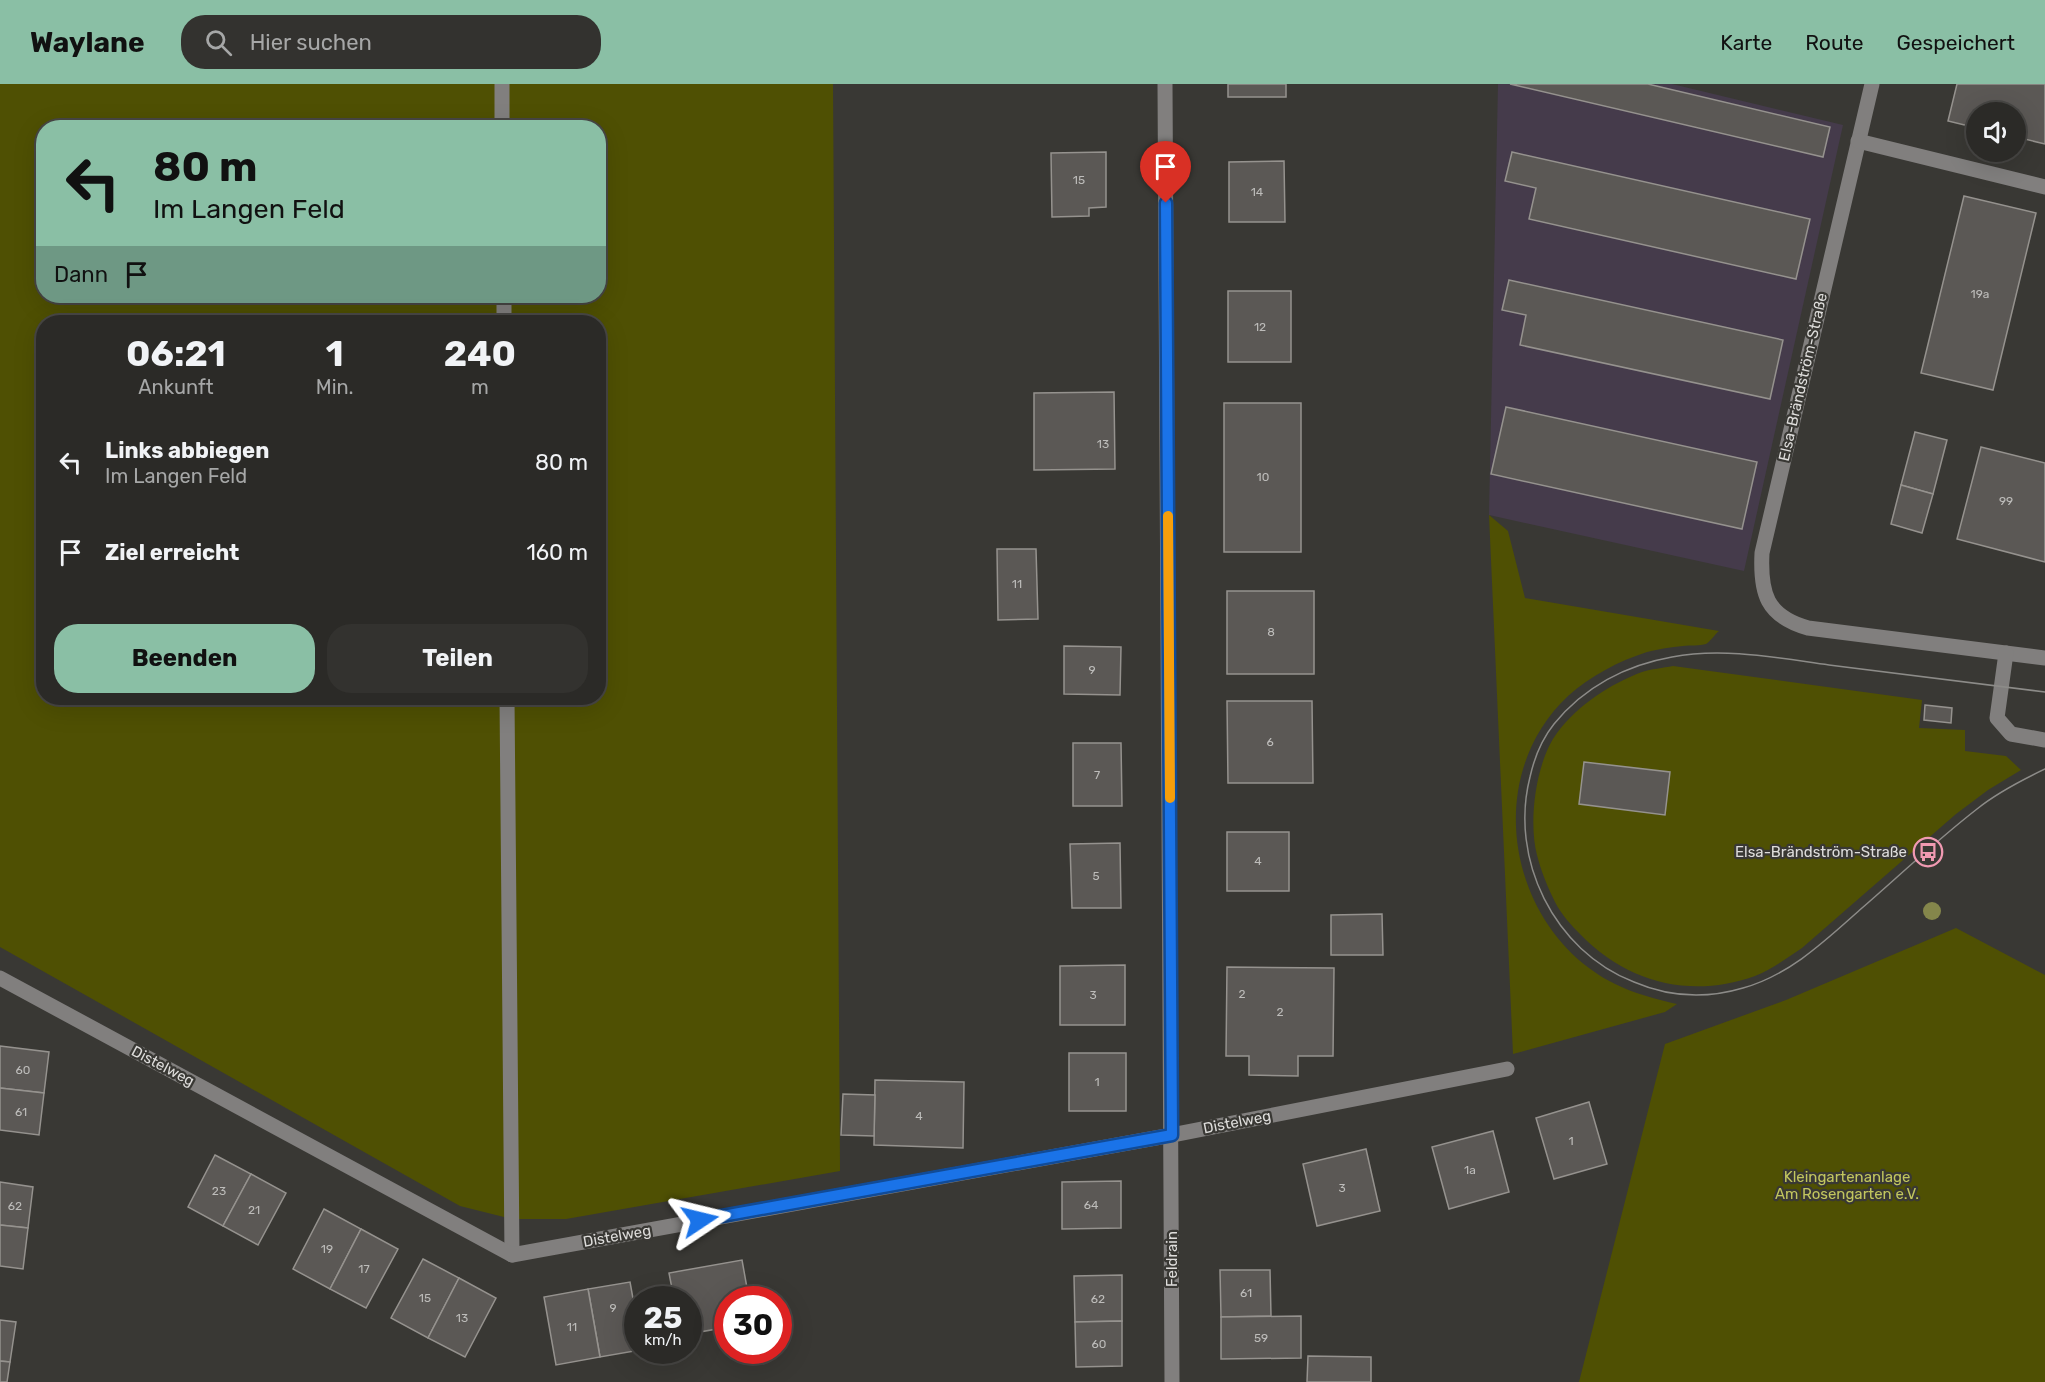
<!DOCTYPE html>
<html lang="de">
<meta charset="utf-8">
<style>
:root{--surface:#2b2a27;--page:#33322f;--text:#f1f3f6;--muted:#a6a7a7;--line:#474644;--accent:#8abfa5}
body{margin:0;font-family:Rubik,sans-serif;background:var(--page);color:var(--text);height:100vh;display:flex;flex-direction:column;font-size:22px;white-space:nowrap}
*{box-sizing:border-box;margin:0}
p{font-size:20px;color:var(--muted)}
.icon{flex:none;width:33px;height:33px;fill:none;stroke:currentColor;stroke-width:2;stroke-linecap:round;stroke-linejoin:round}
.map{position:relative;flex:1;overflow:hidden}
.sheet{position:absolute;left:36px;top:231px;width:570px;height:390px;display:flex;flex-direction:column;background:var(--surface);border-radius:24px;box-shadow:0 6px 24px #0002,0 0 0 2px var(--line)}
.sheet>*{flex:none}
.guide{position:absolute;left:36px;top:36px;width:570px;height:183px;border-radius:24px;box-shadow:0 6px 24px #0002,0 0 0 2px var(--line);background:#8abfa5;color:#111;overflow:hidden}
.controls{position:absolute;left:1966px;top:18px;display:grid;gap:12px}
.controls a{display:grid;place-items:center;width:60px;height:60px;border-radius:50%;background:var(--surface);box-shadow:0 6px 24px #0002,0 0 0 2px var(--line);font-size:30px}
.speed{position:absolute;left:624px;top:1202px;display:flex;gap:12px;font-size:30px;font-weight:700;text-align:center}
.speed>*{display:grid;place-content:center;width:78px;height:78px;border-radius:50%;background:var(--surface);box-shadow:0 6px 24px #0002,0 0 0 2px var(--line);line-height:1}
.speed small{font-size:15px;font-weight:400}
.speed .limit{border:9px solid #d22;background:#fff;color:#111}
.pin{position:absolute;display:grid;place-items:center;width:51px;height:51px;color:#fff;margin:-62px -26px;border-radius:50% 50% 50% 0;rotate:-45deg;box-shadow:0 0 6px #0007}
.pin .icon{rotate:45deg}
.me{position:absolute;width:66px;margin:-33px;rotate:80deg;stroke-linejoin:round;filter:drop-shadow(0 0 4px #0008)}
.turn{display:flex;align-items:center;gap:21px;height:126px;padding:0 18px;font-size:27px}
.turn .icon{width:78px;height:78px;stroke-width:2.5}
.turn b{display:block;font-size:42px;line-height:51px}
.then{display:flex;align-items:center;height:57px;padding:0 18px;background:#0003;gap:12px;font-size:22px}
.eta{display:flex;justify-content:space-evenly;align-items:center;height:102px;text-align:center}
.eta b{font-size:36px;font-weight:700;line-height:42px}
.cta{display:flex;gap:12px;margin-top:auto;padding:12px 18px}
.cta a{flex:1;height:69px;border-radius:24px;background:var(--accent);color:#111;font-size:24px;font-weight:700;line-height:69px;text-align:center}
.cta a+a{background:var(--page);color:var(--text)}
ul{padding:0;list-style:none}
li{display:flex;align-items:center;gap:18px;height:90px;padding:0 18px}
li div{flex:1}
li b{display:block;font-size:22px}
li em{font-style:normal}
header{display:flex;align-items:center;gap:36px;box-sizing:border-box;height:84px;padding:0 30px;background:var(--accent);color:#111}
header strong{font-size:28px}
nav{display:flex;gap:33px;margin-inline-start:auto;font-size:21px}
.search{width:420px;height:54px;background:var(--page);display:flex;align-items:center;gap:15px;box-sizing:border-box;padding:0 21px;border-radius:24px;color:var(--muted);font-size:22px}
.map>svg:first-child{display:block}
.industrial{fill:#453b4b}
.green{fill:#4f5003;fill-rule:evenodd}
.building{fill:#5b5855;stroke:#95928e;stroke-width:1.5}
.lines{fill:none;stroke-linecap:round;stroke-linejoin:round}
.minor{stroke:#817f7e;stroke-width:15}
.tram{stroke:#8c8b88;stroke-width:1.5}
.tree{fill:#84864b}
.route-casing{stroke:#114b97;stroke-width:15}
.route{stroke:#1a73e8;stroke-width:10}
.slow{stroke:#f59e0b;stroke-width:10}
.labels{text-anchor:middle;stroke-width:4.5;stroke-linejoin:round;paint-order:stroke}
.number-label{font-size:12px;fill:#bdbcba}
.street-label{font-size:15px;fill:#dedddb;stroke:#393834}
.poi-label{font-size:15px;fill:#dedddb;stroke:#393834;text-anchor:end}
.park-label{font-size:15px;fill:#c2c65e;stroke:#393834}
</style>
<header>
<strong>Waylane</strong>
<div class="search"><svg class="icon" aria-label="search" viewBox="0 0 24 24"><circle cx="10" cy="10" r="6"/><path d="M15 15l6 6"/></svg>Hier suchen</div>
<nav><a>Karte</a><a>Route</a><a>Gespeichert</a></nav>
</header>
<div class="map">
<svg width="2045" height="1298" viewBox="0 0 2045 1298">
<rect width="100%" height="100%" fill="#393834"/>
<polygon class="industrial" points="1498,0 1672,0 1843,41 1744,487 1489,431"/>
<g class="green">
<path d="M0,0H833L840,1087L566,1135H512L460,1122L0,863ZM44,44H598V212H44ZM44,238H598V614H44Z"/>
<path d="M1489,431L1508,447L1525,514L1719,547C1715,550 1710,558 1706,560C1700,562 1690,561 1683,562C1671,563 1659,565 1647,568C1619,577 1590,592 1568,612C1488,687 1504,820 1589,884C1615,904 1646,913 1677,920L1665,928L1513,970Z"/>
<path d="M1673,582L1922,616L1919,644L1965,646V667L2006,672L2021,686L1988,706L1956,730L1802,864C1787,874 1772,885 1755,892C1691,915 1627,899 1580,850C1571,841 1561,830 1555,818C1548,804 1541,787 1537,771C1528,737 1536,677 1557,649C1578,621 1610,600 1642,588C1651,585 1663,584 1673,582Z"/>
<polygon points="1956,844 2045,891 2045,1298 1579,1298 1665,960 1786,916"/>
</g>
<g class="building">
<rect x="1228" y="0" width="58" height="13"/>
<polygon points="1510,0 1648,0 1830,43 1823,73"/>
<polygon points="1957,0 2045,0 2045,60 2016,53 2016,28 1977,28 1977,44 1948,37"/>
<polygon points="1106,68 1106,123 1089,124 1089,132 1052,133 1051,69"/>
<polygon points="1512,68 1810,135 1796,195 1529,135 1536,104 1505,97"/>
<polygon points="1284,77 1285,138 1229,138 1229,78"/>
<polygon points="1964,112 2036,129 1993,306 1921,289"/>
<polygon points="1509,196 1783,256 1770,315 1520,261 1526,231 1502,226"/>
<rect x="1228" y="207" width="63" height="71"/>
<polygon points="1114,308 1115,385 1034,386 1034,309"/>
<rect x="1224" y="319" width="77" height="149"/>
<polygon points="1506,323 1757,378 1742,445 1491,390"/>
<polygon points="1915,348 1947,356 1933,410 1901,401"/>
<polygon points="1981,363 2045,379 2045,478 1957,455"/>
<polygon points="1901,401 1933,410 1922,449 1891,440"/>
<polygon points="997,465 1036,465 1038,535 998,536"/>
<rect x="1227" y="507" width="87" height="83"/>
<polygon points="1064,562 1121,563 1120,611 1064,610"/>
<polygon points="1227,617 1312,617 1313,699 1228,699"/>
<polygon points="1925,621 1952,624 1951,639 1924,636"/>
<polygon points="1073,659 1121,659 1122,722 1073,722"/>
<polygon points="1584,678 1670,688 1665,731 1579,720"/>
<rect x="1227" y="748" width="62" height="59"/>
<polygon points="1120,759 1121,824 1072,824 1070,760"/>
<polygon points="1382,830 1383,871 1331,871 1331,831"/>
<polygon points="1125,881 1125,941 1060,941 1060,882"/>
<polygon points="1227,883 1334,884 1333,972 1298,972 1298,992 1249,991 1249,972 1226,972"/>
<polygon points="0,962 49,968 44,1009 0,1004"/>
<rect x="1069" y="969" width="57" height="58"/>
<polygon points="875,996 964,998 963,1064 874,1061"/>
<polygon points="0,1004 44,1009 39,1051 0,1046"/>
<polygon points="843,1010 875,1011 874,1052 841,1051"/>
<polygon points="1589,1018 1607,1080 1554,1095 1536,1034"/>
<polygon points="1493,1047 1509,1108 1449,1125 1432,1063"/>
<polygon points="1366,1065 1380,1127 1317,1142 1303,1080"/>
<polygon points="215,1071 251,1090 223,1142 188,1123"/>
<polygon points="251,1090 286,1109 258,1161 223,1142"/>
<polygon points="1121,1097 1121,1144 1062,1145 1062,1098"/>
<polygon points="0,1098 33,1103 28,1144 0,1141"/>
<polygon points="324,1125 361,1145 330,1205 293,1185"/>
<polygon points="0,1141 28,1144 23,1185 0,1182"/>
<polygon points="361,1145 398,1165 366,1224 330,1205"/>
<polygon points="423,1175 459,1194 428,1254 391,1234"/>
<polygon points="742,1176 749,1215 728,1215 728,1243 688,1250 688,1215 674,1215 669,1189"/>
<polygon points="1220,1186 1270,1186 1271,1232 1221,1233"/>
<polygon points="1122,1191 1122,1237 1075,1238 1074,1192"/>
<polygon points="459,1194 496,1214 465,1273 428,1254"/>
<polygon points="630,1198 638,1242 638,1266 640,1266 600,1273 588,1205"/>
<polygon points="588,1205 600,1273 556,1281 544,1213"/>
<polygon points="1301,1232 1301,1274 1221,1275 1221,1233"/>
<polygon points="0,1236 16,1238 10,1278 0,1277"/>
<polygon points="1122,1237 1122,1282 1076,1283 1075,1238"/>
<polygon points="1308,1272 1371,1273 1371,1298 1307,1298"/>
<polygon points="0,1277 10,1278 7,1298 0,1298"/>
</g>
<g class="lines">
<g class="minor">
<polyline points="502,0 502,44"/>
<polyline points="1165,0 1172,1298"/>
<path d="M1872,0L1762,469C1760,509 1766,532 1808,544L2045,574"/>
<polyline points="1858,57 2045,103"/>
<polyline points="504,212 504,238"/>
<polyline points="2006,569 1997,634 2011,650 2045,656"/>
<polyline points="507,614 512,1171"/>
<polyline points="0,894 512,1171 1172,1051 1507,985"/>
</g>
<path class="tram" d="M2045,608C1973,599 1901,590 1829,581C1778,574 1723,563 1672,573C1626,581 1584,603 1554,640C1542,655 1534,675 1530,693C1509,775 1554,867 1634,898C1669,913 1706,915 1743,904C1790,891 1826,856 1862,824C1900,791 1937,756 1977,725C1998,708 2022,696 2045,685"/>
</g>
<circle class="tree" cx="1932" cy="827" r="9"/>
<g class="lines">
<g class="route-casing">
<polyline id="route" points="700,1136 1172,1051 1166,119"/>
</g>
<use href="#route" class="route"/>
<polyline class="slow" points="1168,432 1170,714"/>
</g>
<defs>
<g id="bus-ring" transform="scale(1.5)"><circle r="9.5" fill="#393834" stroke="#f19ab2" stroke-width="1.5"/><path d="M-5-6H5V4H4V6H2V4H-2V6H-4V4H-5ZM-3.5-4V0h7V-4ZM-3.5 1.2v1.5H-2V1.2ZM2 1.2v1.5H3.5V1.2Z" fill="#f19ab2"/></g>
</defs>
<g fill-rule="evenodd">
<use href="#bus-ring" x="1928" y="768"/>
</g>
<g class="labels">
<g class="number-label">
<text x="1079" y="100">15</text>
<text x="1257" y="112">14</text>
<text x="1980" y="214">19a</text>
<text x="1260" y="247">12</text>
<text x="1103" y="364">13</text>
<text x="1263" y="397">10</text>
<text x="2006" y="421">99</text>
<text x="1017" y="504">11</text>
<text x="1271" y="552">8</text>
<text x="1092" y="590">9</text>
<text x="1270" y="662">6</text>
<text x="1097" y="695">7</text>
<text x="1258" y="781">4</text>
<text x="1096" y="796">5</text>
<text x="1242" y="914">2</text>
<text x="1093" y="915">3</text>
<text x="1280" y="932">2</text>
<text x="23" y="990">60</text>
<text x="1097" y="1002">1</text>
<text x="21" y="1032">61</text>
<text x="919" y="1036">4</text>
<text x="1571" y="1061">1</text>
<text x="1470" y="1090">1a</text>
<text x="1342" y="1108">3</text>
<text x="219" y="1111">23</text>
<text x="1091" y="1125">64</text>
<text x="15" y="1126">62</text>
<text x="254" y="1130">21</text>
<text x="327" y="1169">19</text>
<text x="364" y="1189">17</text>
<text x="1246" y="1213">61</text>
<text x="425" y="1218">15</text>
<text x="1098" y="1219">62</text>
<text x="613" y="1228">9</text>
<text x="462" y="1238">13</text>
<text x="572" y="1247">11</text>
<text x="1261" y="1258">59</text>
<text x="1099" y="1264">60</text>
</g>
<g class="street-label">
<text transform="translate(1803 293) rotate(-77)" y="5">Elsa-Brändström-Straße</text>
<text transform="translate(163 982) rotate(28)" y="5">Distelweg</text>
<text transform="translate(1237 1038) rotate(-11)" y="5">Distelweg</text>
<text transform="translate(617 1152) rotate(-10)" y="5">Distelweg</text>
<text transform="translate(1172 1175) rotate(-90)" y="5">Feldrain</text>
</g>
<g class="poi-label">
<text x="1907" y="773">Elsa-Brändström-Straße</text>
</g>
<g class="park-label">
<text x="1847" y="1098">Kleingartenanlage<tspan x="1847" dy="17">Am Rosengarten e.V.</tspan></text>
</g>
</g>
</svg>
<div class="controls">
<a><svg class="icon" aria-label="sound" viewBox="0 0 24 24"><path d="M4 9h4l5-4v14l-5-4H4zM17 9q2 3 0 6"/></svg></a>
</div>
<div class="speed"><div>25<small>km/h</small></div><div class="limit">30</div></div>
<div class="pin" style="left:1166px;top:119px;background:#d93025"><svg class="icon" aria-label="arrive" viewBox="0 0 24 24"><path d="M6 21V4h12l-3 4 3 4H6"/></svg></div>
<svg class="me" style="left:700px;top:1136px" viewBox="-20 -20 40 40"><path d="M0-17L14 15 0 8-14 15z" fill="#1a73e8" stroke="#fff" stroke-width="4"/></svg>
<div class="guide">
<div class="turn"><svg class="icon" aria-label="left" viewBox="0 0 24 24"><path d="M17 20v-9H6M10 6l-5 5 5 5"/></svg><div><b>80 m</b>Im Langen Feld</div></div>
<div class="then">Dann<svg class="icon" aria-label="arrive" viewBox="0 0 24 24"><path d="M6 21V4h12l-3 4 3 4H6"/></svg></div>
</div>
<section class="sheet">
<div class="eta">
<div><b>06:21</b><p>Ankunft</p></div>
<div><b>1</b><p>Min.</p></div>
<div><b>240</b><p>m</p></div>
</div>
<ul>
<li><svg class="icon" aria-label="left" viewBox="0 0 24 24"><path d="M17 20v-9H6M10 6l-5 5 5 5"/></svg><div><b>Links abbiegen</b><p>Im Langen Feld</p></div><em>80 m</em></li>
<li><svg class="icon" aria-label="arrive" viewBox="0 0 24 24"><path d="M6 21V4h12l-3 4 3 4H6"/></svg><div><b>Ziel erreicht</b></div><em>160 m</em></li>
</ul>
<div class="cta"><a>Beenden</a><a>Teilen</a></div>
</section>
</div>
